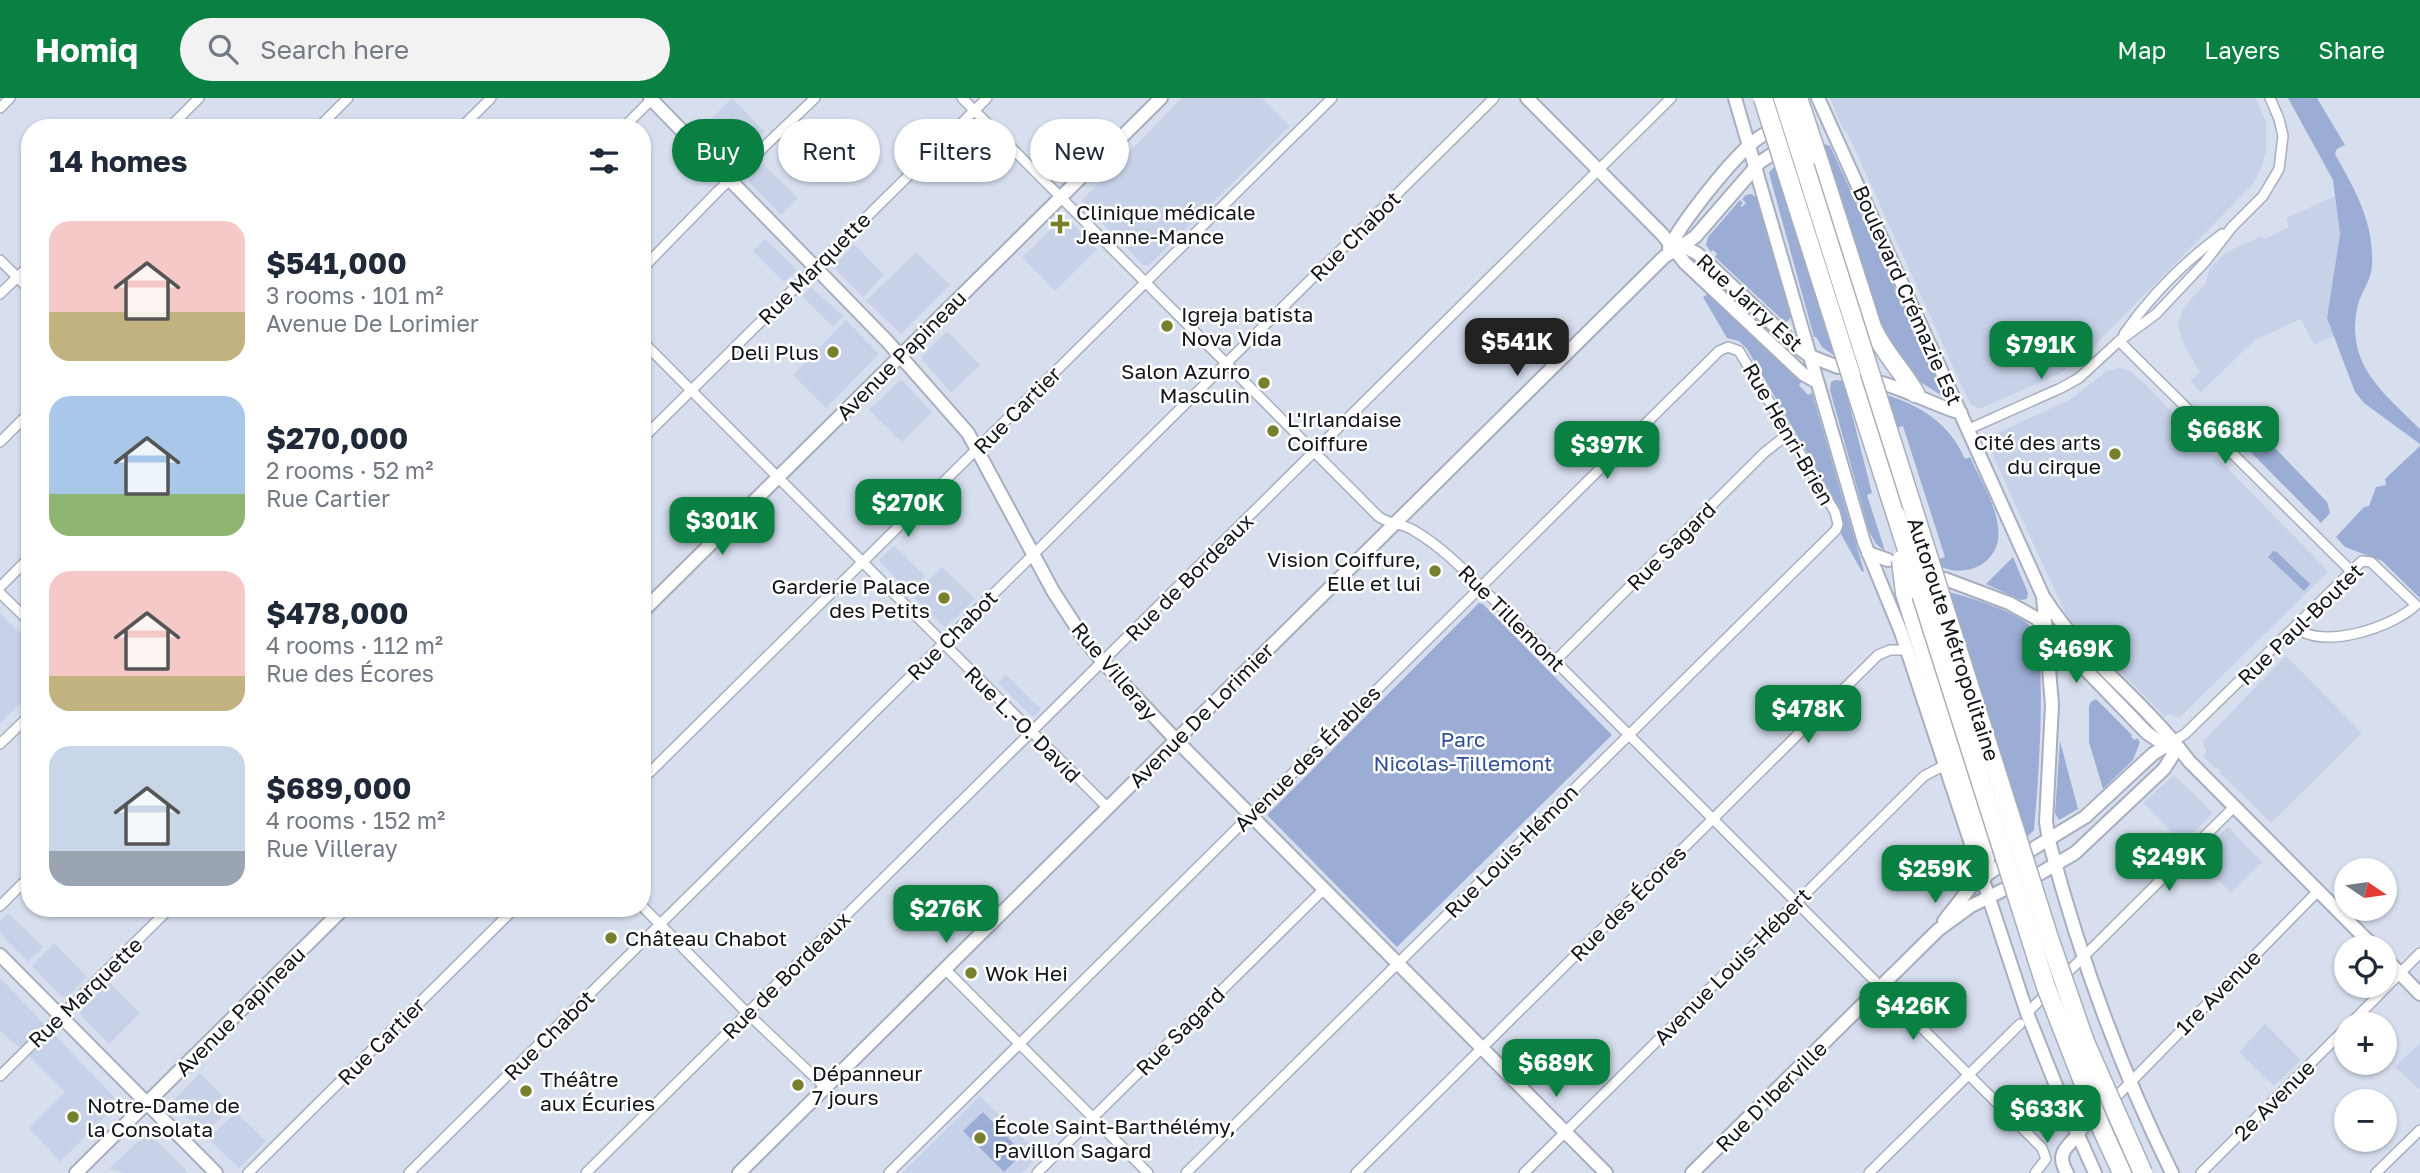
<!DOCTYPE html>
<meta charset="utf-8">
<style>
:root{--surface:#fff;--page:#f2f2f3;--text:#1f2937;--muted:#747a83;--accent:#0b8043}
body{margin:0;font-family:"Golos Text",sans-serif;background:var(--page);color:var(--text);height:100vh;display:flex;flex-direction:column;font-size:26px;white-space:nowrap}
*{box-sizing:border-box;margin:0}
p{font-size:23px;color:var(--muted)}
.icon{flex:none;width:38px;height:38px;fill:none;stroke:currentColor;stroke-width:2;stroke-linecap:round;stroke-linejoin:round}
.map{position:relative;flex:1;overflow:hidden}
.panel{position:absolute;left:21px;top:21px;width:630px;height:798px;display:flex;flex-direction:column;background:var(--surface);border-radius:28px;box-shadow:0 2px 5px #0004}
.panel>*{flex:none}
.banner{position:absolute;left:672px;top:21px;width:665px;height:63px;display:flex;gap:14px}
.needle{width:46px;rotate:103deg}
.fabs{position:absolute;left:2334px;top:760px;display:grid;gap:14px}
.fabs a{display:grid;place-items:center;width:63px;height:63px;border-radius:50%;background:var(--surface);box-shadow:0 2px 5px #0004;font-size:35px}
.price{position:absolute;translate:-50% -60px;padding:0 16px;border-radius:14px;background:var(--accent);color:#fff;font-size:23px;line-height:46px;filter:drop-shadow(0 2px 4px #0008)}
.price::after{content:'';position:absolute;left:50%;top:42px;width:21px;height:16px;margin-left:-10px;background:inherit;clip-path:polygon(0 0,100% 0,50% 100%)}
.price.selected{background:#222;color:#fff}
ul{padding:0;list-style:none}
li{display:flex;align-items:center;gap:21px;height:175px;padding:0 28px}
li span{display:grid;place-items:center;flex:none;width:196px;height:140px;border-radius:21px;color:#555}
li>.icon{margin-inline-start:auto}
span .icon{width:84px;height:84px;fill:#fffc;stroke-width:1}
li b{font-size:30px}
h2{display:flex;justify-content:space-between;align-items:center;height:84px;padding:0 28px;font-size:30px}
.chip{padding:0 24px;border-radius:32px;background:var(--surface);box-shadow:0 2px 5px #0004;font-size:24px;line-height:63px}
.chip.selected{background:var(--accent);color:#fff}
header{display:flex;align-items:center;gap:42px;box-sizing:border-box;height:98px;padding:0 35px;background:var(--accent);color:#fff}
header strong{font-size:33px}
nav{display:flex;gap:38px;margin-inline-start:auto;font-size:24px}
.search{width:490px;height:63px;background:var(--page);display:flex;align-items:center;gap:18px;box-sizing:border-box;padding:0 24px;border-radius:38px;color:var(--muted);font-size:26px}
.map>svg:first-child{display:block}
.built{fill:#c7d2e9}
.green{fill:#9badd4}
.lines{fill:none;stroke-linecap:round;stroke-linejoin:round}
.minor-casing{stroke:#a7aebe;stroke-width:12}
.tertiary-casing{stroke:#a7aebe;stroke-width:16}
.secondary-casing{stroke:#a7aebe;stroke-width:16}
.motorway-casing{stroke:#a7aebe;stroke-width:21}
.minor{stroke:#fff;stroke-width:9}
.tertiary{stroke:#fff;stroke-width:12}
.secondary{stroke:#fff;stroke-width:12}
.motorway{stroke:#fff;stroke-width:18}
.motorway-bridge-casing{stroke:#a7aebe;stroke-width:21;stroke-linecap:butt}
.motorway-bridge{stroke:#fff;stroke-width:18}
.poi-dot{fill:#77802c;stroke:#fff;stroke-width:2.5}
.labels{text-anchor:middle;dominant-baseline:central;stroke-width:5;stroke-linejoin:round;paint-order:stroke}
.poi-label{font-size:21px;fill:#111419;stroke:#fff;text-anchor:start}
.street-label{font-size:21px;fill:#111419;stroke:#fff}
.park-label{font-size:21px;fill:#314e96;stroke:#fff}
</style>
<header>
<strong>Homiq</strong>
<div class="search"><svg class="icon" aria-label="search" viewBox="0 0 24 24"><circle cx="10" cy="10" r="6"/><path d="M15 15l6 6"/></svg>Search here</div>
<nav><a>Map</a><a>Layers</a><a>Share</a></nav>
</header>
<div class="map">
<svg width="2420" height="1075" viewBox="0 0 2420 1075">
<rect width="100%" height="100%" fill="#d7dfef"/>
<g class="built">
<path d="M732 0 765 34 731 66 699 33Z"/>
<path d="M1182 0H1262L1290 28 1149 167 1144 168 1081 103Z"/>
<path d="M1830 0H2256L2266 25V53L2262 68 2253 86 2083 259 2061 275 1979 311 1970 306 1847 34 1843 32Z"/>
<path d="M763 66 798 100 781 117 748 83Z"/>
<path d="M2335 98 2340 136 2327 220 2334 238 2314 247 2301 221 2255 242 2201 294 2190 283 2200 274 2185 249 2178 227 2183 210 2206 185 2209 171 2225 155 2262 138 2265 141 2289 129 2286 120Z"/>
<path d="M1063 120 1068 121 1097 151 1055 193 1022 159Z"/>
<path d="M765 141 797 172 784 184 753 153Z"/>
<path d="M854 146 884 177 863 199 833 169Z"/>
<path d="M916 154 950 187 901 236 866 203Z"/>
<path d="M811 189 843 218 833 229 802 198Z"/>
<path d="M846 222 879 256 826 310 793 277Z"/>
<path d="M947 233 980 267 951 295 922 261 923 257Z"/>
<path d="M2119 270 2129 272 2143 284 2327 472V475L2179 620 2168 616 2165 619 2067 519 1989 349 1993 337 2071 301 2107 273Z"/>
<path d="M902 282 932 314 902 344 869 312 899 283Z"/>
<path d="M894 448 925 478 909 494 880 464V461Z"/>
<path d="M942 469 975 501 945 530 913 498Z"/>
<path d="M0 515 30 545V596L0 625Z"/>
<path d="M2286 558 2362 635 2271 725 2219 674 2221 673 2217 669 2215 670 2203 658 2206 654 2203 643Z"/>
<path d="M1006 577 1041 611 1035 618H1031L998 585Z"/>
<path d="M2174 677 2213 715 2183 745 2143 705Z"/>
<path d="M2228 729 2262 764 2231 795 2196 760Z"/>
<path d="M8 815 43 849 28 864 0 835V823Z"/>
<path d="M54 845 87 879 67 899 61 898 32 868Z"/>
<path d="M0 880 119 1004 60 1064 29 1030 65 994 25 954 0 933Z"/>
<path d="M109 884 140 915 109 946 81 918 80 913Z"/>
<path d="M2265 926 2301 962 2274 988 2239 954Z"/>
<path d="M2420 945V992L2395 969Z"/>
<path d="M200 975 233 1008 204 1037 172 1004Z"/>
<path d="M980 998 1040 1057 1022 1075H902Z"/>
<path d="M236 1014 266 1043 239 1070 208 1041Z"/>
<path d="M148 1034 189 1075H123L109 1071Z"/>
</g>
<g class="green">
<path d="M2288 0H2317L2345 47 2337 51 2335 56C2355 92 2374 124 2372 166 2372 183 2360 194 2357 211 2346 268 2384 295 2420 331V346L2364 305 2355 294 2327 220 2340 136 2333 82Z"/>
<path d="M1824 46 1830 48 1942 293V298L1913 279 1884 244 1819 48Z"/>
<path d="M1773 70H1776L1835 258 1822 249 1816 239H1814L1769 75Z"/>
<path d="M1751 96 1758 100 1791 219 1786 225 1715 159 1717 156 1713 152 1711 154 1706 147 1708 139 1740 102 1743 105 1740 108 1742 109 1746 105 1742 101 1746 97Z"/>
<path d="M1708 196 1802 283 1799 287 1808 297 1812 295 1864 473 1862 474 1841 436 1843 424 1841 413 1747 251 1739 243 1727 240 1703 199Z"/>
<path d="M1835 282 1843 283 1845 289 1872 395 1867 397 1885 453 1876 446 1869 433 1830 292 1831 284Z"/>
<path d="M1887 297C1921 308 1950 326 1965 361L1970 359C1984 391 2021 443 1979 468 1967 474 1953 474 1941 469L1939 461 1945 459 1903 328 1897 330Z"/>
<path d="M2216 311 2220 315 2225 313 2244 318 2327 404 2330 415 2321 425 2214 317Z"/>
<path d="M2420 348V500L2382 463 2345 449 2336 439 2364 409 2369 408 2376 389 2386 387 2385 381Z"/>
<path d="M2273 453 2277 454 2310 486 2304 493 2268 459Z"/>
<path d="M2013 459 2028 495 2027 501 2021 502 1986 486Z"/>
<path d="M1949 494C1970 500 2018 513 2032 530 2049 551 2037 700 2034 732L2027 739Z"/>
<path d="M1479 505 1483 506 1612 637 1397 849 1267 717Z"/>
<path d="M2096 601 2132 637 2131 639 2135 642 2137 640 2140 644 2133 662 2103 691 2089 644V608L2091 604Z"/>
<path d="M2060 643 2078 711 2059 722 2055 715Z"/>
<path d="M983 1014 1023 1055 1004 1074 963 1033Z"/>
</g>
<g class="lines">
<defs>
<g id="minor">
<path d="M962 0 1378 418C1387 426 1402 425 1413 432 1439 447 1459 467 1480 488L2042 1050 2046 1061 2035 1075"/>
<path d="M0 10 10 0"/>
<path d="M169 30 199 0"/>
<path d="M318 30 348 0"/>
<path d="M461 30 491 0"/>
<path d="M623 30 653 0"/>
<path d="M0 162 30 192"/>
<path d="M642 171 717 94 815 0"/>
<path d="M0 196 30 167"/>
<path d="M2124 236C2151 197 2184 164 2222 136"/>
<path d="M642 243 1108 710"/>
<path d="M2119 243 2351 473"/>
<path d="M1969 331 2061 290 2079 280 2119 243 2156 216 2205 164 2232 129 2263 98 2279 71 2283 38 2279 21 2270 0"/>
<path d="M642 341 987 0"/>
<path d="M0 344 30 314"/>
<path d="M0 489 30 459"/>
<path d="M0 495 30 524"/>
<path d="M1555 563 1764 355 1788 336"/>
<path d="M2173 643 2185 636 2362 463 2371 464 2416 507C2393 529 2322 553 2295 529"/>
<path d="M0 646 30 617"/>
<path d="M642 682 1332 0"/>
<path d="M0 808 30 778"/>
<path d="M642 808 747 915 825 989"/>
<path d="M945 871 1148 1075"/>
<path d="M2027 915 2234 709"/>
<path d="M2350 926 2420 855"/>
<path d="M0 978 170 810"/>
<path d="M2119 996 2318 793"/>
<path d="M2078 1037 2087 1027"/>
<path d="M248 1075 515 810"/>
<path d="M409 1075 1494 0"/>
<path d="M586 1075 1671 0"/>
<path d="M889 1075 1719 253 1728 249 1739 253 1835 414 1838 426 1836 432 1186 1075"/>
<path d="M1037 1075 1324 791"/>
<path d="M1356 1075 1878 557 1890 552H1907"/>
<path d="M1524 1075 1924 678 1945 667"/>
<path d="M1869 1075 2020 926"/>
<path d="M2201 1075 2347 929"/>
<path d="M2376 1075 2420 1032"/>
</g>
<g id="tertiary">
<path d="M650 0 887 243 968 335 1053 493 1084 541 1103 564 1176 642 1606 1075"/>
<path d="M2178 649 2189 663 2374 849"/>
<path d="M2385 860 2420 896"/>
</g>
<g id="secondary">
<path d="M1527 0 1662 136 1685 165 1803 276 1817 284"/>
<path d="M1735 0 1864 444 1901 534 2027 915 2057 990 2095 1075"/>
<path d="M1818 0 2043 498 2052 607 2046 724 2049 743C2080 860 2118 966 2172 1075"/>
<path d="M1678 145 1698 156 1796 248 1810 258 1838 269"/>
<path d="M1669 150C1682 124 1740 48 1765 36"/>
<path d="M1882 285C1909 293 1934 307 1961 315"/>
<path d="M1868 455 1888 462"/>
<path d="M1945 481 2009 505 2036 520 2147 635 2175 654"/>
<path d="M642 514 1161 0"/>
<path d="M2031 752 2085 719 2153 656 2172 644"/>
<path d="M2039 776 2075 755 2164 671 2178 649C2137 597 2081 558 2045 501"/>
<path d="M1944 823 1973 786 1998 769"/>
<path d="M0 857 216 1075"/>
<path d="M76 1075 344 810"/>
<path d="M739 1075 1664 159 1695 139 1760 64 1771 57"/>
<path d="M1692 1075 1938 832 1971 808 2005 791"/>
<path d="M2067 1075C2056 1057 2065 1050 2078 1037"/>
</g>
<g id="motorway">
<path d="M1817 57 1872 229C1883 254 1902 272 1915 295"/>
<path d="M1851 277 1896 417"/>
<path d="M1905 495 1986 754 1983 778"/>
<path d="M2100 1027 2122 1075"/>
</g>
</defs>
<use href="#minor" class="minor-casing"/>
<use href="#tertiary" class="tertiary-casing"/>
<use href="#secondary" class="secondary-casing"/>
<use href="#motorway" class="motorway-casing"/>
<use href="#minor" class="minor"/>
<use href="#tertiary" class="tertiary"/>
<use href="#secondary" class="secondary"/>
<use href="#motorway" class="motorway"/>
<defs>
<g id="motorway-bridge">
<path d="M1763 0 1851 277"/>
<path d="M1783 0 2049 840 2085 944 2143 1075"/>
<path d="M1798 0 1817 57"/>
<path d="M1896 417 2046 889 2100 1027"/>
<path d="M1901 462 1905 495"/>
</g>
</defs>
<use href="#motorway-bridge" class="motorway-bridge-casing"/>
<use href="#motorway-bridge" class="motorway-bridge"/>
</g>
<g class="poi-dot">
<path d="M1056.5 115.5h7v7h7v7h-7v7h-7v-7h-7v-7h7z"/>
<circle cx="1167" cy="228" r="7"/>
<circle cx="833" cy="254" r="7"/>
<circle cx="1264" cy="285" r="7"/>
<circle cx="1273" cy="333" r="7"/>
<circle cx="2115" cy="356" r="7"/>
<circle cx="1435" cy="473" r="7"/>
<circle cx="944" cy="500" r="7"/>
<circle cx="611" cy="840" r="7"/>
<circle cx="971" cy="875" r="7"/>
<circle cx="798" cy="987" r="7"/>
<circle cx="526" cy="993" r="7"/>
<circle cx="73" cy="1019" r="7"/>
<circle cx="980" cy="1040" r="7"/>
</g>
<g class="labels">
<g class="poi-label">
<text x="1076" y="114">Clinique médicale<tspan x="1076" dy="24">Jeanne-Mance</tspan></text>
<text x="1181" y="216">Igreja batista<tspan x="1181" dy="24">Nova Vida</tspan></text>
<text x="819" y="254" text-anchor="end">Deli Plus</text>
<text x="1250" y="273" text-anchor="end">Salon Azurro<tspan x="1250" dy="24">Masculin</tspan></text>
<text x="1287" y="321">L'Irlandaise<tspan x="1287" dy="24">Coiffure</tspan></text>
<text x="2101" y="344" text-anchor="end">Cité des arts<tspan x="2101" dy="24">du cirque</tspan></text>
<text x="1421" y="461" text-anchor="end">Vision Coiffure,<tspan x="1421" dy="24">Elle et lui</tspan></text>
<text x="930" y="488" text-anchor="end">Garderie Palace<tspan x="930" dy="24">des Petits</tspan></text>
<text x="625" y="840">Château Chabot</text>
<text x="985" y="875">Wok Hei</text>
<text x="812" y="975">Dépanneur<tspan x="812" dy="24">7 jours</tspan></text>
<text x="540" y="981">Théâtre<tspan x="540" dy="24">aux Écuries</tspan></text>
<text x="87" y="1007">Notre-Dame de<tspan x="87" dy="24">la Consolata</tspan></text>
<text x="994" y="1028">École Saint-Barthélémy,<tspan x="994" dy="24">Pavillon Sagard</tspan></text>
</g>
<g class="street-label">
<text transform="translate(1355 138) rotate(-45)">Rue Chabot</text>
<text transform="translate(814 170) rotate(-45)">Rue Marquette</text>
<text transform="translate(1908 197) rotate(66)">Boulevard Crémazie Est</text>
<text transform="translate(1750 204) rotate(42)">Rue Jarry Est</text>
<text transform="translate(901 257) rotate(-45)">Avenue Papineau</text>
<text transform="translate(1017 312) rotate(-45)">Rue Cartier</text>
<text transform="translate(1789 336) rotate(60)">Rue Henri-Brien</text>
<text transform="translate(1671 448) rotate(-45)">Rue Sagard</text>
<text transform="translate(1189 479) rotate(-45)">Rue de Bordeaux</text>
<text transform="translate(1512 520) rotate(45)">Rue Tillemont</text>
<text transform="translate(2300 526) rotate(-44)">Rue Paul-Boutet</text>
<text transform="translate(952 537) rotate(-45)">Rue Chabot</text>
<text transform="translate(1954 541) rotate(72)">Autoroute Métropolitaine</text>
<text transform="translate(1115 573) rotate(50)">Rue Villeray</text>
<text transform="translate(1201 617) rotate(-45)">Avenue De Lorimier</text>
<text transform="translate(1023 626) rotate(45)">Rue L.-O. David</text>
<text transform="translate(1307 660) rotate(-45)">Avenue des Érables</text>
<text transform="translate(1511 753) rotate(-45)">Rue Louis-Hémon</text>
<text transform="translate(1628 805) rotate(-45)">Rue des Écores</text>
<text transform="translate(1732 868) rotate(-45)">Avenue Louis-Hébert</text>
<text transform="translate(786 877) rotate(-45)">Rue de Bordeaux</text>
<text transform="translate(85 894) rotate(-44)">Rue Marquette</text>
<text transform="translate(2218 894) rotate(-45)">1re Avenue</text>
<text transform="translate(240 913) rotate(-45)">Avenue Papineau</text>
<text transform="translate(1180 933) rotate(-45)">Rue Sagard</text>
<text transform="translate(549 937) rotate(-45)">Rue Chabot</text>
<text transform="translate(381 943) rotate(-45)">Rue Cartier</text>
<text transform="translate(1771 998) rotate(-45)">Rue D'Iberville</text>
<text transform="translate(2274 1002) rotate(-45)">2e Avenue</text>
</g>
<g class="park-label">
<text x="1463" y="641">Parc<tspan x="1463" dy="24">Nicolas-Tillemont</tspan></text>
</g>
</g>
</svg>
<div class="fabs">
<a><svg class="needle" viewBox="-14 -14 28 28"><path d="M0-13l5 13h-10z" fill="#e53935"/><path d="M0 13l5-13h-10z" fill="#747a83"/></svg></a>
<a><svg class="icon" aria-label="locate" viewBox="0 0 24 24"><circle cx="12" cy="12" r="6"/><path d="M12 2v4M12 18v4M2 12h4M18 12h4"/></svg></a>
<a>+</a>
<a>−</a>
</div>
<b class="price selected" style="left:1517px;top:280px">$541K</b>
<b class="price" style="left:2041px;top:283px">$791K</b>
<b class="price" style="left:2225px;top:368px">$668K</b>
<b class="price" style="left:1607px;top:383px">$397K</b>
<b class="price" style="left:908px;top:441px">$270K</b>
<b class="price" style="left:722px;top:459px">$301K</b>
<b class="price" style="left:2076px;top:587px">$469K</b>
<b class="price" style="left:1808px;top:647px">$478K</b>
<b class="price" style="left:2169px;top:795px">$249K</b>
<b class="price" style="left:1935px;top:807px">$259K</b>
<b class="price" style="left:946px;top:847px">$276K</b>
<b class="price" style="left:1913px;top:944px">$426K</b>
<b class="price" style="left:1556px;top:1001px">$689K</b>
<b class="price" style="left:2047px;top:1047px">$633K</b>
<div class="banner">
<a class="chip selected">Buy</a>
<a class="chip">Rent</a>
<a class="chip">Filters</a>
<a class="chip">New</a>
</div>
<section class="panel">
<h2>14 homes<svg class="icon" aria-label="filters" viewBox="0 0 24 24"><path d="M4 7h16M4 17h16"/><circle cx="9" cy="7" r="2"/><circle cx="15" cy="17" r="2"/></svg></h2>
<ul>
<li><span style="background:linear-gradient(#f6c9c9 65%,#c2b280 0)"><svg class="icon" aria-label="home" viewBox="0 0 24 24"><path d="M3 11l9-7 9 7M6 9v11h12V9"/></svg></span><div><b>$541,000</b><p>3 rooms · 101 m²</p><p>Avenue De Lorimier</p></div></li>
<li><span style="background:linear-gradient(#a9c7e8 70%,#8fb573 0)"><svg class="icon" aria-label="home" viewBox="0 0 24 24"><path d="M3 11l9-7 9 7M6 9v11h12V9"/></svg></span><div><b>$270,000</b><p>2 rooms · 52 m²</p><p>Rue Cartier</p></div></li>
<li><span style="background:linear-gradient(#f6c9c9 75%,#c2b280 0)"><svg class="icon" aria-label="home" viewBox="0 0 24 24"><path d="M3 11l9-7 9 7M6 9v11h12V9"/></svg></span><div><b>$478,000</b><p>4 rooms · 112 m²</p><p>Rue des Écores</p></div></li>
<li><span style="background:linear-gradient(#c9d6e8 75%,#9aa5b1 0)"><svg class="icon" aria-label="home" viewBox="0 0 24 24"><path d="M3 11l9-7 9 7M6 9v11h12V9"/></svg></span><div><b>$689,000</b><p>4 rooms · 152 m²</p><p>Rue Villeray</p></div></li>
</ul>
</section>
</div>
